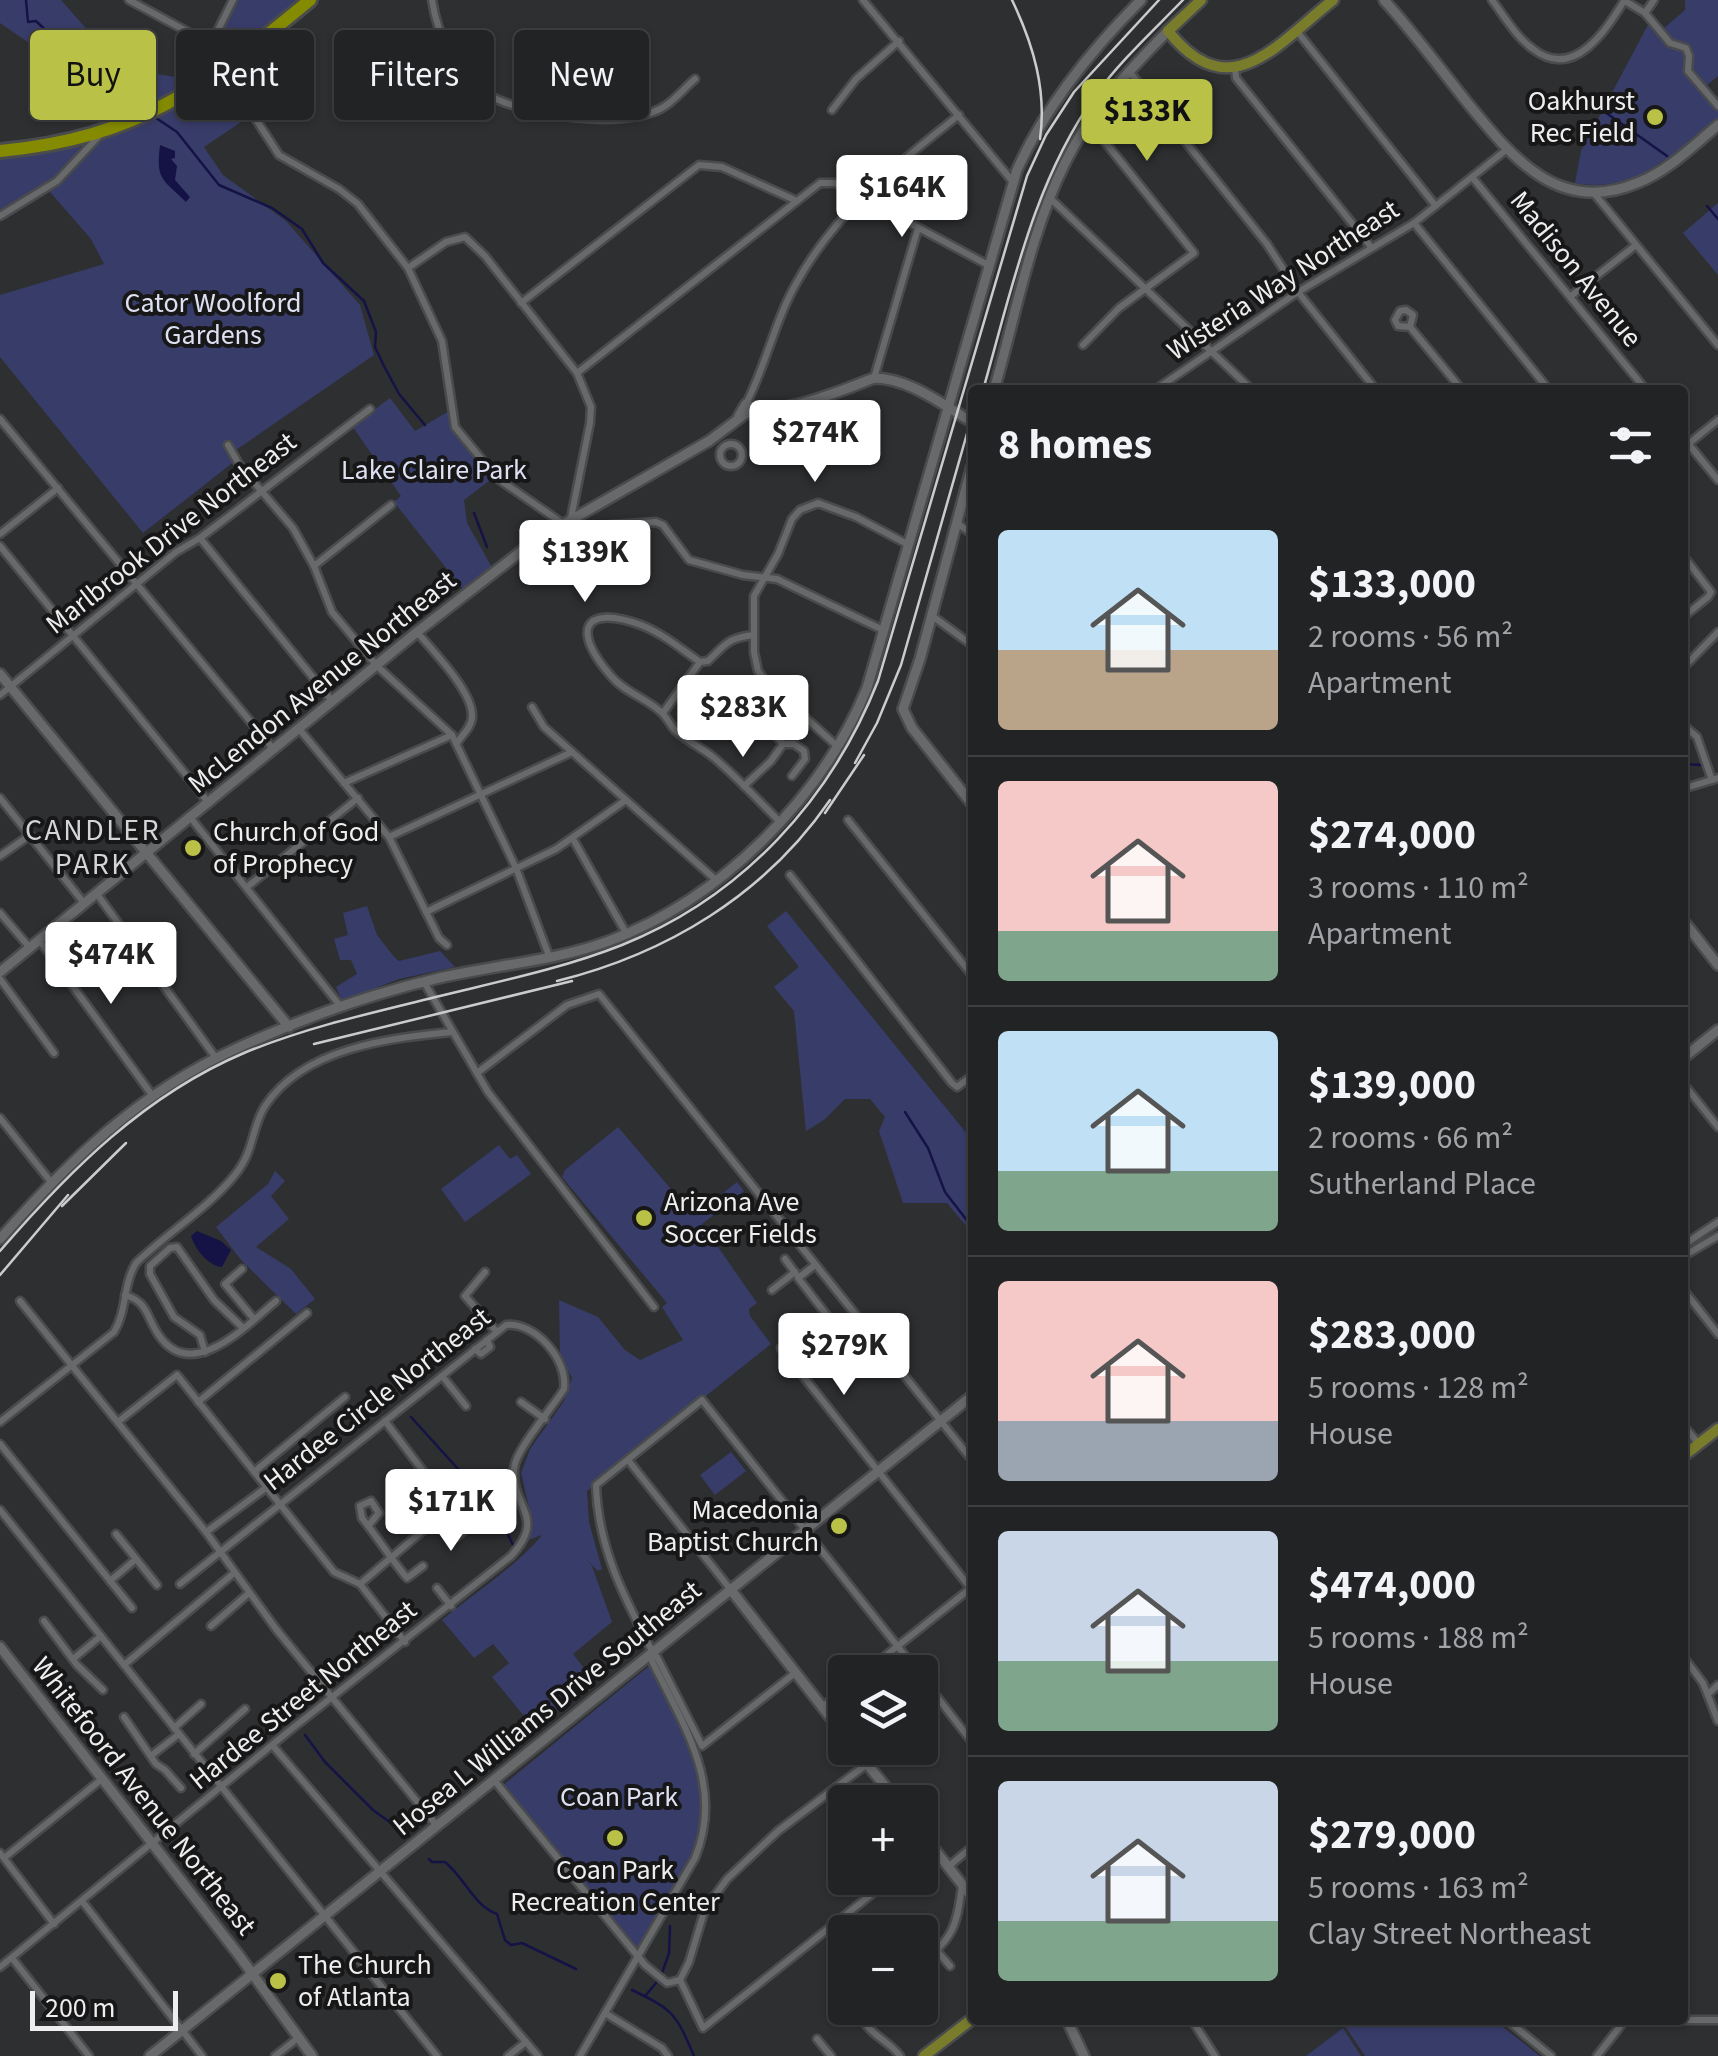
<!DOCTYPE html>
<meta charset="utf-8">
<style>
:root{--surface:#222325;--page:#2a2b2d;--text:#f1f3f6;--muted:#a2a4a7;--line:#3f4042;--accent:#b9c146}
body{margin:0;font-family:"Source Sans 3",sans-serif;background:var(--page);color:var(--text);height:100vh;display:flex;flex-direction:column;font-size:38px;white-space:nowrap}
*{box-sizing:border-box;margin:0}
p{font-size:32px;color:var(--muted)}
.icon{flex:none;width:55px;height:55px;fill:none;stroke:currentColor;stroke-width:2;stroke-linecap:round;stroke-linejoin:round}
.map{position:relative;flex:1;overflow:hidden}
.sheet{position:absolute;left:968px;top:385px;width:720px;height:1640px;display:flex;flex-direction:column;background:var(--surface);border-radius:10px;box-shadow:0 2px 8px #0004,0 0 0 2px var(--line)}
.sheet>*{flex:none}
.guide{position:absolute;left:30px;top:30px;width:788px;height:90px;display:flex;gap:20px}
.buttons{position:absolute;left:828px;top:1655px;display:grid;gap:20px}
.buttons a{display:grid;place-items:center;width:110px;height:110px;border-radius:10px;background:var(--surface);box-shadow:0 2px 8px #0004,0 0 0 2px var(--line);font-size:50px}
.scale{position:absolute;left:30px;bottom:25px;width:148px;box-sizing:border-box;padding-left:10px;border:5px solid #eeeef0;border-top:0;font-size:28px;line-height:35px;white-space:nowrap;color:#eeeef0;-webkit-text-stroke:8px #171718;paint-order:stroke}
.price{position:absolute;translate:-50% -85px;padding:0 22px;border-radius:10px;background:#fff;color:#222;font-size:32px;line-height:65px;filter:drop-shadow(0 2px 5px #0008)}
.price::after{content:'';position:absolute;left:50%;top:60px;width:30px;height:22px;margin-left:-15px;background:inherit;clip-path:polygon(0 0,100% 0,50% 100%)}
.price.selected{background:var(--accent);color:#111}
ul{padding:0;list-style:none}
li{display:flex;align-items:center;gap:30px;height:250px;padding:0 30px}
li+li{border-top:2px solid var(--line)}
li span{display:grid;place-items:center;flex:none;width:280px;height:200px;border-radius:10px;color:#555}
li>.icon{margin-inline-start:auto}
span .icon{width:120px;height:120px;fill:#fffc;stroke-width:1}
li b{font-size:42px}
h2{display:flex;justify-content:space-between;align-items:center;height:120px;padding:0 30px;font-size:42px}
.chip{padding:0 35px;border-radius:10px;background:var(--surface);box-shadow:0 2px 8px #0004,0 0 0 2px var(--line);font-size:35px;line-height:90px}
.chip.selected{background:var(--accent);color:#111}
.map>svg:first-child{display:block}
.green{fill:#383c69}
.water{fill:#151346}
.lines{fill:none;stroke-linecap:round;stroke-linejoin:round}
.stream{stroke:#151346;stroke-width:2.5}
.street-casing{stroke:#4a4b4d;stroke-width:11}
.secondary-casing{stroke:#4a4b4d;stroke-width:14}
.primary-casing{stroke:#4a4b4d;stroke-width:15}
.highway-casing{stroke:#4a4b4d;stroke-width:18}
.street{stroke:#68696b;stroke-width:6}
.secondary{stroke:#68696b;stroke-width:9}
.primary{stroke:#797d2b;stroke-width:10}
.highway{stroke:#858b00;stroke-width:12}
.rail{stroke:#ccccce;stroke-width:2.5}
.poi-dot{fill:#b9c146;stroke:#171718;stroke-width:4}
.labels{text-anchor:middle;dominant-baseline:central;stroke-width:8;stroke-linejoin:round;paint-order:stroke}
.poi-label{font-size:28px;fill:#eeeef0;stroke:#171718;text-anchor:start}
.street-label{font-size:28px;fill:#eeeef0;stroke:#171718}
.park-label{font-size:28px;fill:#dde0f2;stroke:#171718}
.neighbourhood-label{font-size:30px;letter-spacing:2.5px;fill:#d4d5d8;stroke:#171718}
</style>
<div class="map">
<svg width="1718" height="2056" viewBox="0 0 1718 2056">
<rect width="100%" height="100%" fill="#2e2f31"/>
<g class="green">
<path d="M0 0H61L121 68 205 82 106 121 58 62 44 65 32 45 0 23Z"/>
<path d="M236 0H303L211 71 213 44Z"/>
<path d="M1685 0H1718V76L1706 86 1718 101V124L1677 157C1664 156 1659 165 1648 171 1626 183 1599 188 1575 183L1581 151 1649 23 1657 34 1685 10Z"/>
<path d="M225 75 250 116 204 147 223 175 286 221 360 305 374 355 230 454 235 461 143 533 0 357V295L104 264 91 239 50 192 108 134 181 102Z"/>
<path d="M79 145 81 151 52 182 0 215V157Z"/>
<path d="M1718 203V275L1683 233Z"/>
<path d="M390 398 415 431 451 410 457 430 494 477 464 500 467 523 494 571 466 593 394 502 401 496 352 426Z"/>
<path d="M367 906 377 935 395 958 399 961 440 951 455 967 399 979 342 1001 336 987 357 974 351 960H340L334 939 348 935 343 913Z"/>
<path d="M786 911 972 1140V1233L947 1203H903L879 1131 885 1117 870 1099H845L824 1120 806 1131 794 1011 774 987 799 967 767 926Z"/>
<path d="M618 1127 694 1216 737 1182 744 1191 702 1224 757 1303 749 1309 750 1316 771 1344 587 1491 589 1522 602 1569 598 1571 586 1559 592 1566 612 1622 573 1654 593 1680 541 1722 528 1721 492 1677 509 1663 493 1644 474 1658 442 1620C473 1594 518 1565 542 1535L528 1540 533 1526 521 1473 530 1449 564 1401 572 1378 560 1356 559 1300 598 1317 625 1350 640 1360 683 1340 662 1307 667 1303 562 1177 565 1170Z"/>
<path d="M499 1145 510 1159 517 1155 531 1174 465 1222 441 1189Z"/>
<path d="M275 1171 285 1181 271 1196 289 1219 256 1247 291 1269 315 1299 296 1314 241 1260 216 1227 268 1184Z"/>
<path d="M731 1452 746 1471 715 1495 700 1475Z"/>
<path d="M649 1666C666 1700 687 1734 699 1770 719 1834 670 1896 639 1948L634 1947 502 1786Z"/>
<path d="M1341 2020H1494L1540 2056H1365Z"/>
<path d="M1343 2028 1361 2056H1306Z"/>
</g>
<g class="water">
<path d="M160 145 175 151V158L171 159 177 166 175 180 190 197 186 202C161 178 156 179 160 145Z"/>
<path d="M197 1231 221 1241 231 1250 222 1267C208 1266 195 1249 191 1236Z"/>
</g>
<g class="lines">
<g class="stream">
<path d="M26 0 28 22 36 21 57 41 67 42 76 54 85 58 95 87 98 88 106 77 119 83 112 92V97L139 109"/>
<path d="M1595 105 1667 156"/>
<path d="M156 118 177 132 219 185 272 208 302 229 323 263 364 301 376 332 375 347 384 366 399 394 425 425"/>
<path d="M1707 206 1718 219"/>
<path d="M474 513 487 547"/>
<path d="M1682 764 1702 765"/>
<path d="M905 1112 928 1148 945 1192 972 1227"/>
<path d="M411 1417 497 1512 513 1545"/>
<path d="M305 1735 325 1762 373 1810 409 1836"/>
<path d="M429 1859 432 1862H445C465 1878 473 1905 497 1914L505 1940 511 1945 522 1943 576 1969"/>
<path d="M662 1973 669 1953 670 1926"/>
<path d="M632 1990C674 2010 676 2014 694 2056"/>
<path d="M646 1995 656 1983"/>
</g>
<defs>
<g id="street">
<path d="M129 0 212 45"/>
<path d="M432 0C437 33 455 74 485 93 521 116 621 129 660 109 674 102 683 89 695 79"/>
<path d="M863 0 1013 182"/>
<path d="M1492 0C1504 16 1517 38 1533 49 1574 81 1606 30 1624 1"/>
<path d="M1625 1 1645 13 1670 43 1686 48 1689 56 1688 71 1718 106"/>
<path d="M1645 13 1654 0"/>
<path d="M1296 30 1435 205"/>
<path d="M1235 68 1236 78 1371 247"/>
<path d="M224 70 279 155 339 189 358 204 408 268 442 341 455 427 497 478 562 523 583 527 656 522 663 525 689 560 743 575 777 579 885 631"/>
<path d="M1129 71 1267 244 1298 292 1376 390"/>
<path d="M205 78 214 38 233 0"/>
<path d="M832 110 856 79 899 41"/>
<path d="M1472 177 1646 390"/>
<path d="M1593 192 1718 345"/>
<path d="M1050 198 1252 390"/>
<path d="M0 216 57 181 99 136"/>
<path d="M1414 223 1549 390"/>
<path d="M408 268 446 242 465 237 485 256 577 373 591 407 590 423 571 518"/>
<path d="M1571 296 1636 245"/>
<path d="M521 303 699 165 722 167 797 201"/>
<path d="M1410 327 1413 315 1406 310 1400 311 1395 320 1398 326 1410 327 1462 390"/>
<path d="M1083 345 1119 308 1194 253 1089 122"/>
<path d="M577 373 820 183H835L988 265"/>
<path d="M874 378 918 228"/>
<path d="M1155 390 1298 292 1414 223 1506 150"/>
<path d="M746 404C766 365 775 320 797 282 837 210 896 165 959 115"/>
<path d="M0 419 274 750"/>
<path d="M1682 436 1718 480"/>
<circle cx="731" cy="455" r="11"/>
<path d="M228 445 240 466 293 528 314 566 332 612 377 666 452 735 516 868 549 956"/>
<path d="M1682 449 1718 420"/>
<path d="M957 523 972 534"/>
<path d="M0 534 58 488"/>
<path d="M200 538 332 701"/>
<path d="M0 546 208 802"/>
<path d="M1682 554 1711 592 1708 597 1682 618"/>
<path d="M314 566 391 505"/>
<path d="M931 615 972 645"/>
<path d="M417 632C433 651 472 691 472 715 473 726 462 735 457 743"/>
<path d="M754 635C727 638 726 644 708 661L700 662C681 649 662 633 641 625 580 603 573 633 611 676 624 692 646 698 661 712 667 717 670 725 675 730 686 741 701 747 713 757 737 777 758 800 780 822"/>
<path d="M1682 669 1718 632"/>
<path d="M0 695 176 552 200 538 370 409"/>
<path d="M781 696 762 707 758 715 783 744H794L804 751 805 759 792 776"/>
<path d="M532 707 544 727 716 880"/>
<path d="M663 713 700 662"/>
<path d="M1682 724 1697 737 1712 780"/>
<path d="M300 730 389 837 439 938 447 945"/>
<path d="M838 747 766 682 758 671 754 652V596L778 554 792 519 800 510 818 503 856 517 909 545"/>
<path d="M344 783 452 735"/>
<path d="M744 786 771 761 783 744"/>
<path d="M1682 789 1718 778"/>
<path d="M0 798 84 903"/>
<path d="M190 817 341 1007"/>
<path d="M848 820 972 975"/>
<path d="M389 837 572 752"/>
<path d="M573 839 626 933"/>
<path d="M0 856 30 835"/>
<path d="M790 875 952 1083 957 1087 972 1076"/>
<path d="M247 887 358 798"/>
<path d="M97 894 216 1058"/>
<path d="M426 912 556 849 626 800"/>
<path d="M0 913 30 948"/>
<path d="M40 941 152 1095"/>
<path d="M0 979 54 1053"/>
<path d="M424 982 488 1092 654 1307"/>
<path d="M477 1073 567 1005 599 994 972 1460"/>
<path d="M1682 1082 1718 1127"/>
<path d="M0 1118 51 1182"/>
<path d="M1682 1246 1718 1222"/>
<path d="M1682 1257 1718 1236"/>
<path d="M785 1259 796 1274"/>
<path d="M815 1265 798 1278 829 1318"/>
<path d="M242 1269 225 1284 254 1319"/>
<path d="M485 1272 465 1296 497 1332"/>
<path d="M1682 1288 1718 1334"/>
<path d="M772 1290 795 1272"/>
<path d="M125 1295C148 1302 146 1316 158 1334 191 1385 248 1324 276 1301"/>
<path d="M20 1301 206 1532 276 1629 437 1826"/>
<path d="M869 1333 781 1348 972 1590"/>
<path d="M475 1349 481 1354 490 1347 487 1340"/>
<path d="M205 1352 200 1335 174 1317 150 1274V1266L170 1248 177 1247 214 1300 243 1328"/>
<path d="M443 1377 466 1406"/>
<path d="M198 1402 307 1313"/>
<path d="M521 1402 545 1419"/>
<path d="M119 1421 177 1375 334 1572 360 1584 405 1642"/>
<path d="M0 1422 114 1332C127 1311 123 1284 136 1263 167 1233 207 1209 234 1176 255 1151 251 1128 265 1106 303 1048 389 1038 452 1032"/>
<path d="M1682 1424 1699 1444"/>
<path d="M0 1444 132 1608"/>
<path d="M628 1460 731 1590"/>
<path d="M254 1472 345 1397"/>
<path d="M0 1510 437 2056"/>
<path d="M436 1520 456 1537 470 1526"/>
<path d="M368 1526 379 1513 371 1501 360 1506 362 1518C378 1538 391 1559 407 1578L423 1566"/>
<path d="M206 1532 267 1487"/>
<path d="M116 1534 157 1585"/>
<path d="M110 1581 136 1559"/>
<path d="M360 1584 446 1511 445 1500 385 1421"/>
<path d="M437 1588 451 1606"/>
<path d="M44 1621 77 1665 103 1690"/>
<path d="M211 1626 249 1593"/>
<path d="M652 1655 657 1657 702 1746 795 1673"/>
<path d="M1682 1655 1703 1683 1718 1721"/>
<path d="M73 1659 101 1636"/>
<path d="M124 1665 234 1573"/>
<path d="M865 1672 971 1588"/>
<path d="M920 1675 972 1742"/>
<path d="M1708 1694 1718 1685"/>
<path d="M822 1707 845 1689"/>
<path d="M124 1717 156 1764 165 1770 181 1788"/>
<path d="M174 1728 201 1704"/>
<path d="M273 1746 538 2056"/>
<path d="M194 1754 245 1709"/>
<path d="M152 1755 179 1734"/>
<path d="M867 1764 778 1831 727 1879 705 1909 689 1962 680 1980 703 2028 892 1878"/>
<path d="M494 1780 645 1965 667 1983 680 1980"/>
<path d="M0 1853 54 1924"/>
<path d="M920 1855 932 1846"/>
<path d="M4 1858 102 1779"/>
<path d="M949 1866 972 1847"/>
<path d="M82 1901 202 2056"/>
<path d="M937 1951 950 1966"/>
<path d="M12 1958 89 2056"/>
<path d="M920 1964C953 1939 957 1926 962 1886"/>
<path d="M0 1967 294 1727 511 1556C547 1517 512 1509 514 1469 515 1450 553 1407 564 1389 568 1359 535 1322 506 1325L180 1584"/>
<path d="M605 2013 662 2048 668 2056"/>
<path d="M863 2020C872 2036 889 2041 900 2056"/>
<path d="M1192 2020 1215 2056"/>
<path d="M1507 2020 1551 2056"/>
<path d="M1682 2020H1718"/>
<path d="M817 2039 831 2056"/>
<path d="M275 2056 298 2038"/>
<path d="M508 2056 526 2042"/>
<path d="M580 2056 695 1858C725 1785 683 1725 652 1661L651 1649C623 1595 598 1547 596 1485L702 1400 918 1672"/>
<path d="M1597 2056 1625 2020"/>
</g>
<g id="secondary">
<path d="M1384 0C1413 32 1439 67 1466 101 1511 156 1558 216 1637 183 1668 171 1693 146 1718 125"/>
<path d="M994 390C1016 315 1030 233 1065 163 1090 112 1128 71 1168 31"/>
<path d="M739 416 746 404C772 421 845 389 874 378 909 378 943 405 972 422"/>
<path d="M972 466 920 659 903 709 912 728 972 804"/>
<path d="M0 674 289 1027"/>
<path d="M1682 919 1718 965"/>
<path d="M0 972 417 632 536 540 709 441 745 414 760 409"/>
<path d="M1682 1059 1718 1030"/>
<path d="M0 1239C68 1162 139 1093 233 1050 298 1020 370 994 439 978 495 965 555 961 609 941 721 899 822 798 867 688L1017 170C1046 105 1091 50 1141 0"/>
<path d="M731 1590 845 1736"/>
<path d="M0 1647 238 1954 312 2056"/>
<path d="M854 1748 898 1802"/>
<path d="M920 1831 972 1897"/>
<path d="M1067 2020 1084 2056"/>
<path d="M150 2056 972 1396"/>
</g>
<g id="primary">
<path d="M1201 0 1168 31C1230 109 1277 44 1333 0"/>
<path d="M1682 1457 1718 1429"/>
<path d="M924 2056 972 2019"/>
</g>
<path id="highway" d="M0 151C139 138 206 86 310 0"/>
</defs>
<use href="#street" class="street-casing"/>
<use href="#secondary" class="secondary-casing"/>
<use href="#primary" class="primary-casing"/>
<use href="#highway" class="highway-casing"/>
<use href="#street" class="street"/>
<use href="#secondary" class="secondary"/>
<use href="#primary" class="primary"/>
<use href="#highway" class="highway"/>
<g class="rail">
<path d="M1012 0C1033 44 1047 90 1040 139"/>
<path d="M983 390C1012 289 1033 183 1095 96 1120 61 1153 31 1183 0"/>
<path d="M855 763 877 723 901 665 972 416"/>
<path d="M825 813 864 755"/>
<path d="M557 981C666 954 765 895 830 800"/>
<path d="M314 1044 572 981"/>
<path d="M62 1206 126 1143"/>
<path d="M0 1251C70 1170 145 1095 244 1053 307 1027 375 1012 440 996 501 981 564 968 622 945 742 897 831 800 878 681L1027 176 1046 135 1074 92 1159 0"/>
<path d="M0 1275 68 1195"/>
</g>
</g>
<g class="poi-dot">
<circle cx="1655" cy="117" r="10"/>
<circle cx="193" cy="848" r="10"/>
<circle cx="644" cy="1218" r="10"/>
<circle cx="839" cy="1526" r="10"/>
<circle cx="615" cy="1838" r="10"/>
<circle cx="278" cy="1981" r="10"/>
</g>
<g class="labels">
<g class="poi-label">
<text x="1635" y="101" text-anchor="end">Oakhurst<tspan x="1635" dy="32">Rec Field</tspan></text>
<text x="213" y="832">Church of God<tspan x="213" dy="32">of Prophecy</tspan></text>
<text x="664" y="1202">Arizona Ave<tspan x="664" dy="32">Soccer Fields</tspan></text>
<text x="819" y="1510" text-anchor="end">Macedonia<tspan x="819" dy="32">Baptist Church</tspan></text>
<text x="615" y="1870" text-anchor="middle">Coan Park<tspan x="615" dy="32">Recreation Center</tspan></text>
<text x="298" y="1965">The Church<tspan x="298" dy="32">of Atlanta</tspan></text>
</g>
<g class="street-label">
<text transform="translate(1576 269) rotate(51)">Madison Avenue</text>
<text transform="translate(1283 280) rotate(-33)">Wisteria Way Northeast</text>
<text transform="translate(171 533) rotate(-38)">Marlbrook Drive Northeast</text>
<text transform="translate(322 682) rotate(-39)">McLendon Avenue Northeast</text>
<text transform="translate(377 1399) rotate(-38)">Hardee Circle Northeast</text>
<text transform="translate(303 1695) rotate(-39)">Hardee Street Northeast</text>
<text transform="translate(547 1708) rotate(-39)">Hosea L Williams Drive Southeast</text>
<text transform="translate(144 1796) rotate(52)">Whitefoord Avenue Northeast</text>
</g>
<g class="park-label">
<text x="213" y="303">Cator Woolford<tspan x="213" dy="32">Gardens</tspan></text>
<text x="434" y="470">Lake Claire Park</text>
<text x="619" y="1797">Coan Park</text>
</g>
<g class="neighbourhood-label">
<text x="93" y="830">CANDLER<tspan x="93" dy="34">PARK</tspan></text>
</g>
</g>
</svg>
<div class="buttons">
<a><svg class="icon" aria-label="layers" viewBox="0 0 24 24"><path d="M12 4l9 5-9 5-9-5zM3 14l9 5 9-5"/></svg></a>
<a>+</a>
<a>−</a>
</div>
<div class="scale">200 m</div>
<b class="price selected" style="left:1147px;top:164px">$133K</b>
<b class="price" style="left:902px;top:240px">$164K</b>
<b class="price" style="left:815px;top:485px">$274K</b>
<b class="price" style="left:585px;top:605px">$139K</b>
<b class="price" style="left:743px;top:760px">$283K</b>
<b class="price" style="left:111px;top:1007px">$474K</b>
<b class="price" style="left:844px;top:1398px">$279K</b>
<b class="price" style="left:451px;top:1554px">$171K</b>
<div class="guide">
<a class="chip selected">Buy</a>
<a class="chip">Rent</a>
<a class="chip">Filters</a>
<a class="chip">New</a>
</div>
<section class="sheet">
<h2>8 homes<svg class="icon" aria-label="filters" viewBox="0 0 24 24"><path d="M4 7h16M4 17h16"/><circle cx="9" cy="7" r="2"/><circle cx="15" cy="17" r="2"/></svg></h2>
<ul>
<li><span style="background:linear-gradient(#bfe0f5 60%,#b9a48a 0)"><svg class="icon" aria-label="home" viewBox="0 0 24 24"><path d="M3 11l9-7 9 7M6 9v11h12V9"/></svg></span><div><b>$133,000</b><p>2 rooms · 56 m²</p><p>Apartment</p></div></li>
<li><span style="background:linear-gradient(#f6c9c9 75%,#7fa58c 0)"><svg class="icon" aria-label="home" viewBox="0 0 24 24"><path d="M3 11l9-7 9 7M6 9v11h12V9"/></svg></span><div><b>$274,000</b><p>3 rooms · 110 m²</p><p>Apartment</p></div></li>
<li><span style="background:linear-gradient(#bfe0f5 70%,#7fa58c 0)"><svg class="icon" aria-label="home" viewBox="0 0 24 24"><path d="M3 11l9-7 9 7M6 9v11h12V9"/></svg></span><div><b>$139,000</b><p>2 rooms · 66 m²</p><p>Sutherland Place</p></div></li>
<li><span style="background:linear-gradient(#f6c9c9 70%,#9aa5b1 0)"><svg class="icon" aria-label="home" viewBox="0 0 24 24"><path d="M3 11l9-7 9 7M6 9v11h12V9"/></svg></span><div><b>$283,000</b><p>5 rooms · 128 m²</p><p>House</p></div></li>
<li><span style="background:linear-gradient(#c9d6e8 65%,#7fa58c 0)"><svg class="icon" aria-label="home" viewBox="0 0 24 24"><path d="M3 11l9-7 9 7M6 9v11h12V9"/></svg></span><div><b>$474,000</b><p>5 rooms · 188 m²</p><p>House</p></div></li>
<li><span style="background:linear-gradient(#c9d6e8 70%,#7fa58c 0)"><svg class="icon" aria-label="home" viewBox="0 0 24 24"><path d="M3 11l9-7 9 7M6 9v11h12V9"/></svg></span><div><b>$279,000</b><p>5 rooms · 163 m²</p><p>Clay Street Northeast</p></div></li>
</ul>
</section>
</div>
